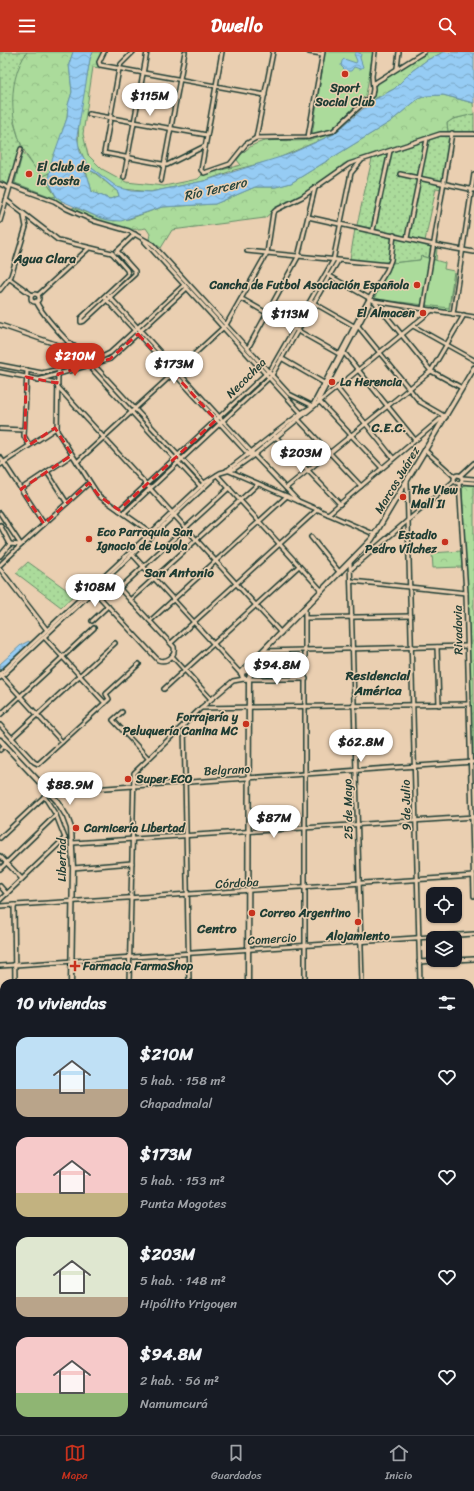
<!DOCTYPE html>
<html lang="es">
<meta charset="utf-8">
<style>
:root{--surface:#171b24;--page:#242831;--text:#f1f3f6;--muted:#9ea1a6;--line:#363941;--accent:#c8321e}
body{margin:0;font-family:Sriracha,sans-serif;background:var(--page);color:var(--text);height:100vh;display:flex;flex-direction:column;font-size:15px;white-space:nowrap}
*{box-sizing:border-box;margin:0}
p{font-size:13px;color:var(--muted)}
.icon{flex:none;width:22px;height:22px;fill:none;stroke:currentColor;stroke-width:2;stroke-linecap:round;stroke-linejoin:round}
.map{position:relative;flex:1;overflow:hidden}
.drawer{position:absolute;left:0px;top:927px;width:474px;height:456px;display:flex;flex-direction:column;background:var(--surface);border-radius:12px 12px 0 0;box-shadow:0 1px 3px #0004}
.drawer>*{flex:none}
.buttons{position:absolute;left:426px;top:835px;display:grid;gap:8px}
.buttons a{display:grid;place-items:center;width:36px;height:36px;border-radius:8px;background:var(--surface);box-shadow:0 1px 3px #0004;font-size:20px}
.price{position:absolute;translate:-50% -34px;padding:0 9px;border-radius:14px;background:#fff;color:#222;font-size:13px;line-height:26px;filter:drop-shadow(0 1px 2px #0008)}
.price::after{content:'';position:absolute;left:50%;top:24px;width:12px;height:9px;margin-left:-6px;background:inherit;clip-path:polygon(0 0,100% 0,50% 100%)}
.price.selected{background:var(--accent);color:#fff}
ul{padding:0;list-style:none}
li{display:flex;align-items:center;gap:12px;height:100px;padding:0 16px}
li span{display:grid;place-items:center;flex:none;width:112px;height:80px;border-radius:12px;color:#555}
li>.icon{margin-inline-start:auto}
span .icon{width:48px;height:48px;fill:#fffc;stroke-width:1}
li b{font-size:17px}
h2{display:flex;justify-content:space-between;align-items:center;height:48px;padding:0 16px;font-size:17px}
header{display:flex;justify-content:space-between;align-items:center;height:52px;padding:0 16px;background:var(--accent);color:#fff;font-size:18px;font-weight:700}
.tab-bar{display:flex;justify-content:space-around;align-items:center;height:56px;border-top:1px solid var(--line);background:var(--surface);font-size:11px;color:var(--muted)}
.tab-bar a{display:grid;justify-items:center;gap:2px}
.tab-bar .selected{color:var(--accent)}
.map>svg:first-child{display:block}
.industrial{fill:url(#industrial-grid)}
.grass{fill:url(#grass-dots);stroke:#658c68}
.forest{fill:url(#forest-crowns);stroke:#658c68}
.pitch{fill:#abdb9b;stroke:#658c68}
.water{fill:url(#water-waves);stroke:#6693a7;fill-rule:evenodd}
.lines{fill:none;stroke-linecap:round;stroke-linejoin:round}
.stream{stroke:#6693a7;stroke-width:1}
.minor-casing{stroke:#1f3d34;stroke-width:6}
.tertiary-casing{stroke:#1f3d34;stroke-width:6}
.secondary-casing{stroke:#1f3d34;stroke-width:7}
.minor{stroke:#eacfb1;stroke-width:3}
.tertiary{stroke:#eacfb1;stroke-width:3.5}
.secondary{stroke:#eacfb1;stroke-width:4}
.marked{fill:none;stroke:#d62828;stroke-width:3;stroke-dasharray:8 5;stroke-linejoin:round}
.poi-dot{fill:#c8321e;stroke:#eacfb1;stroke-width:1.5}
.labels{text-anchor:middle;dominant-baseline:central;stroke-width:3;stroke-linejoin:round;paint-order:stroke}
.poi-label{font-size:12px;font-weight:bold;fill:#1f3d34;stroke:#eacfb1;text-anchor:start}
.street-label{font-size:12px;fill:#1f3d34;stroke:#eacfb1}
.water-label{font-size:13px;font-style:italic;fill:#25443e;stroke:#eacfb1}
.neighbourhood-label{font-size:13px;font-weight:bold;fill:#1f3d34;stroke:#eacfb1}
</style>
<header><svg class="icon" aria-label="menu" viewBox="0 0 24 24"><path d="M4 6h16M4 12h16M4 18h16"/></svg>Dwello<svg class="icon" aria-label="search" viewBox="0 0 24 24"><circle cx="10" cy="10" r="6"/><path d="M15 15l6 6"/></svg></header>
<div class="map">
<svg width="474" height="1383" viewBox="0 0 474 1383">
<defs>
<pattern id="industrial-grid" width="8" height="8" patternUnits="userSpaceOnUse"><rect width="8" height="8" fill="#dbc0a3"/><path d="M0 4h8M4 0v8" fill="none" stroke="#b19d86"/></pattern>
<pattern id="grass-dots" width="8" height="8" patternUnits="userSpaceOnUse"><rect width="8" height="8" fill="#abdb9b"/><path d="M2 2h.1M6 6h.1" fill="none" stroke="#93bd86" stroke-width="1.8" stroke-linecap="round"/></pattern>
<pattern id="forest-crowns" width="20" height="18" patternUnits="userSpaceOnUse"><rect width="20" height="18" fill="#abdb9b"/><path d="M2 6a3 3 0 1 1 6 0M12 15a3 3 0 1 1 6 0" fill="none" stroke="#93bd86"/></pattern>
<pattern id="water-waves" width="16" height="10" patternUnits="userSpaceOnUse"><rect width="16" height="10" fill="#96ccf4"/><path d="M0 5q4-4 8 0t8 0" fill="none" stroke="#7aa7c6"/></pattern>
</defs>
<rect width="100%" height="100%" fill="#eacfb1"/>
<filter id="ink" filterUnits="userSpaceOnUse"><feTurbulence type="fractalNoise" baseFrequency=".025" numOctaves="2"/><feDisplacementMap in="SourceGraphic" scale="8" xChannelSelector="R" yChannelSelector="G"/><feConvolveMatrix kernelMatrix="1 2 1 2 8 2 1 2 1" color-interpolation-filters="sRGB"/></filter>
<g filter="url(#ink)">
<path class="industrial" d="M184 1379H269L271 1383H189Z"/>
<g class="grass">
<path d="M0 0H27L14 71 21 93 8 133 0 128Z"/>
<path d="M474 62V80H448L447 71 453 67Z"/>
<path d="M441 84H450L442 137 436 136 425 189 357 173 372 107Z"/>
<path d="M22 99 23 100 15 131 52 145 56 144 41 124 49 121C48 132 53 142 62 149L60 152 13 131Z"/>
<path d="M355 177 392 185 389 209 384 211 350 207Z"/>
<path d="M395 185 437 196 436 208 421 204 420 208 392 211 449 256 455 221 449 259 373 247 390 214Z"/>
<path d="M28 510 74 543 61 555 16 521Z"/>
<path d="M273 1379H382L377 1383H275Z"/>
</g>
<g class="forest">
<path d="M27 0H73L69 12 72 40 68 53 67 66 49 121 42 124C37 122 34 115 31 110 10 80 5 31 27 0Z"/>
<path d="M93 0H102L97 10 100 16 93 15 83 82 88 103 102 117 126 130 164 134 198 127 202 123 241 113 237 108C258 79 280 92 310 88 318 87 326 82 334 82L274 108 234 118 204 129 151 140 123 137 116 135 89 114 85 109 78 92 79 65 90 7Z"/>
<path d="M428 0H444L427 8 412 19 394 37 376 46 367 53 365 52 373 42 374 33 379 29Z"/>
<path d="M443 43 473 51 474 62 453 67 447 71 448 80 348 111 312 137 286 153 275 157 265 166 172 178 161 196 149 187 150 182 146 176C123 181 92 170 73 158V155L98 165 114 169 129 167 162 155 215 152 255 135H275L291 131 390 70 418 47 426 44Z"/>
<path d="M85 115 96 122 118 140 119 144 110 147 92 140 87 122 83 118Z"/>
<path d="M464 433H474V708L471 703 467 541 462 435Z"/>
<path d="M461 499 462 515 433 516 432 501Z"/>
</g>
<g class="pitch">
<path d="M325 0H373L366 43 331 78 312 83Z"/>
<path d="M23 100 56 144 52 145 15 131Z"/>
<path d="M421 204 445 211 444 217 454 219 449 256 376 247 375 245 392 211 420 208Z"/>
</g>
<g class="water">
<path d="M73 0H93L90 7 77 84 80 100 89 114 117 135 131 139 151 140 204 129 290 102 334 82 372 49 394 37 412 19 427 8 444 0 474 1V51L443 43 426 44 418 47 390 70 291 131 276 135H255L215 152 162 155 121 169 108 168 98 165 62 149 56 144 48 128 51 111 67 66 68 53 72 40 69 12ZM85 116 96 121 118 140 119 144 110 147 92 140 88 125 83 118Z"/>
<path d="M357 0 361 2 360 6 363 15 360 17 354 15 351 19H346L341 14 342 9 344 7 356 11 357 9 354 2Z"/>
<path d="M29 589 30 592 0 619V612L21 593Z"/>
</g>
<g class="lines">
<g class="stream">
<path d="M54 148 56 144"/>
<path d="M182 1379 187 1383"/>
</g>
<defs>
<g id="minor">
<path d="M104 0 99 10 100 13 265 43"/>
<path d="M133 0 121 12 119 17 104 101 167 113 205 94"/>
<path d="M222 0 201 118 204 121 230 112 246 92 256 86 308 85 333 79 372 43 373 37 372 24 375 0"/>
<path d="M309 0 322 2"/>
<path d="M397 16 399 0"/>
<path d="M373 32 424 0"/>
<path d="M89 62 207 83"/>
<path d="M308 85 323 0"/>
<path d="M256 86 273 0"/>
<path d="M400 122 474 138"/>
<path d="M124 125 147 0"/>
<path d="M161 129 185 0"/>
<path d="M0 132 9 136"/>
<path d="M10 133 54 149 67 157 94 169 129 179 152 192 289 342 313 354"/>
<path d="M6 148 58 188 112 201"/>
<path d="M308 165 434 193 474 200"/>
<path d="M0 169 21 97"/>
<path d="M373 178 390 99"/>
<path d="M407 186 427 87"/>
<path d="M145 190 303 363"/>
<path d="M247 199 389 213"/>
<path d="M116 200 135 182"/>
<path d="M112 201 127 218 128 222 81 266V270L84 269 135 222V219L117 199"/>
<path d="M328 223 374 249 474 265"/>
<path d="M10 227 32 243"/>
<path d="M0 238 11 224 26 175 24 164"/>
<path d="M107 242 254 403 298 449"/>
<circle cx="35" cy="246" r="4"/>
<path d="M38 243 89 196"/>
<path d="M104 245 249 403H254"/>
<path d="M242 247 339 302 344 301 346 303 415 388"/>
<path d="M36 249C43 265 79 303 93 312L204 431"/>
<path d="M312 250 354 274H358L420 350 446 365"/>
<path d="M375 250 431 319 462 336"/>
<path d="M423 257 452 81"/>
<path d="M453 262 474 122"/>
<path d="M0 273 61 294H74"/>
<path d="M413 274 474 308"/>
<path d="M248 296 298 205 315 136"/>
<path d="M281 306 324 331"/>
<path d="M0 313 42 321 59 317"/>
<path d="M88 313 201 435"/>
<path d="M27 318 24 384 29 393"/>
<path d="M0 320 57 331"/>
<path d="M38 328 110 307 187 236"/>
<path d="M57 334 281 581"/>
<path d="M337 336 393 406"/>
<path d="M319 349 382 416"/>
<path d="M319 350V347L370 251V248"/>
<path d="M313 353 368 249 387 218 391 208 394 183"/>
<path d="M298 367 361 434"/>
<path d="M0 377 24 378"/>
<path d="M275 384 340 452"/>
<path d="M426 399 455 425"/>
<path d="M0 405 44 472"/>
<path d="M77 410 226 273 267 201 273 161 276 158 302 145 349 112 440 82H474"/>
<path d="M0 413 56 376"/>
<path d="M229 417 301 361 313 354"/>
<path d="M227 418 376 483"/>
<path d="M47 420 67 451"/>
<path d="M217 423 322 539"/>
<circle cx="458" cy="427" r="4"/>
<path d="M460 424 474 411"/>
<path d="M462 426 474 427"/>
<path d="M407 430 420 931"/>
<path d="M461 430 474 431"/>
<path d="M459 431 466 541 474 844"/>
<path d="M286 436 431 319 464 263"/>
<path d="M21 437 72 403"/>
<path d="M119 458 271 317 333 209 351 121 361 109"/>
<path d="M0 461 21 493 0 513"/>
<path d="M124 461 272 323 338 209"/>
<path d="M328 462 444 364"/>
<path d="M0 473 10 492"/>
<path d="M153 482 99 444 57 379 58 322 59 317 62 316 104 304 110 301 184 233"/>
<path d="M311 485 340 521"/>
<path d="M132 502 241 622"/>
<path d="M0 504 10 492 21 493 89 431"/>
<path d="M350 510 362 931"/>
<path d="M0 517 47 578"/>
<path d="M351 517 454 429"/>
<path d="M352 529 466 541"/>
<path d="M120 536 229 436"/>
<path d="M92 537 158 608C167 611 176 604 174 595L107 523"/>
<path d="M130 548 258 432"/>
<path d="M305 556V931"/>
<path d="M306 566 411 564"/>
<path d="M92 569 108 554"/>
<path d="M150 569 287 444"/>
<path d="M44 585 105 651"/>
<path d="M171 591 318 457"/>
<path d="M437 595 439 653"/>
<path d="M264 599 467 594"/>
<path d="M172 604 211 647"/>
<path d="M0 622 204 431 220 421 234 417 254 403 432 258"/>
<path d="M1 623 62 690"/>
<path d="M0 626 212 428"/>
<path d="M249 627H306"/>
<path d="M164 637 299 514"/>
<path d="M201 656 468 652"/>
<path d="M122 660 113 668 148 706"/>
<path d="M0 663 94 576"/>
<path d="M184 672 189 931"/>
<path d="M0 673 34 710 38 712 109 647 106 642 139 612"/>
<path d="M12 686 115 591"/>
<path d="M0 698 5 693"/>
<path d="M44 744 56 763 65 786"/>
<path d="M0 786 49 740 474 710"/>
<path d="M73 791 474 765"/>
<path d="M0 804 22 827"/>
<path d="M73 816 132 811"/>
<path d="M0 817 56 763"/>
<path d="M0 834 7 842"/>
<path d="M0 848 65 786"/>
<path d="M14 853 15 931"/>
<path d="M0 854 474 824"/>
<path d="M455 908 474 907"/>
<path d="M419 910 452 908"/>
<path d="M0 914 474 882"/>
<path d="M129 931 134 721 201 656 233 629 244 627"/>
<path d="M470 953H474"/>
<path d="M0 965H4"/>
<path d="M0 1014H4"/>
<path d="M470 1021H474"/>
<path d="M470 1074H474"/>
<path d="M0 1078H4"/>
<path d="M470 1091 474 1087"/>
<path d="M0 1093H4"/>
<path d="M0 1136H4"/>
<path d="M0 1187 4 1191"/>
<path d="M470 1190 474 1186"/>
<path d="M0 1203 4 1199"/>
<path d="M470 1218 474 1224"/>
<path d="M0 1237 4 1233"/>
<path d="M470 1267 474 1272"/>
<path d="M0 1273 4 1269"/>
<path d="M0 1277 4 1281"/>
<path d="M470 1277 474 1274"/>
<path d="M0 1313 4 1310"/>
<path d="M470 1317 474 1322"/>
<path d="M470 1324 474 1329"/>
<path d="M0 1353 4 1349"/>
<path d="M470 1355 474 1352"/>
<path d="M0 1359 4 1363"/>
<path d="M470 1360 474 1357"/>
<path d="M470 1374 474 1379"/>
<path d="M19 1379 23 1383"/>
<path d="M98 1379 101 1383"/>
<path d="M271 1379 273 1383"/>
<path d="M9 1383 13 1379"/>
<path d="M126 1383 132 1379"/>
<path d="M381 1383 385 1379"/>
<path d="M434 1383 438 1379"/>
<path d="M440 1383 445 1379"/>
</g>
<path id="tertiary" d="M172 1379 173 1383"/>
<g id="secondary">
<circle cx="246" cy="623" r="4"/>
<path d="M243 619 372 487 474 316"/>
<path d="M250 622 254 609"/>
<path d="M0 688 57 749 67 765 71 776 73 816 71 931"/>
<path d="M248 931 249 625"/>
<path d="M470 1030 474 1026"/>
<path d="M470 1035 474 1031"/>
<path d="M470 1140 474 1137"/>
<path d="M175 1379 179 1383"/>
<path d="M84 1383 89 1379"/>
<path d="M89 1383 94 1379"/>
</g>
</defs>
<use href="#minor" class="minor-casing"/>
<use href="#tertiary" class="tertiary-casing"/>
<use href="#secondary" class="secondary-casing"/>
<use href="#minor" class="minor"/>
<use href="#tertiary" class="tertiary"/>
<use href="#secondary" class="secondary"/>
</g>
</g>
<path class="marked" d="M138 282 216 368 119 458 99 444 89 431 44 472 21 437 72 403 55 376 29 393 25 387 26 325 57 331 58 322 110 307Z"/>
<g class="poi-dot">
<circle cx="345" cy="22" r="4"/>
<circle cx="29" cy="122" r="4"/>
<circle cx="417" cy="233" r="4"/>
<circle cx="423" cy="261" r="4"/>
<circle cx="332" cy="330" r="4"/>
<circle cx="403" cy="445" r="4"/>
<circle cx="89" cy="487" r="4"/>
<circle cx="445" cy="490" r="4"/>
<circle cx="246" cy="672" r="4"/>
<circle cx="128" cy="727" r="4"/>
<circle cx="76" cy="776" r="4"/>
<circle cx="252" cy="861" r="4"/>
<circle cx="358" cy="870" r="4"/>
<path d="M73 908h4v4h4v4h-4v4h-4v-4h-4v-4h4z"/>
</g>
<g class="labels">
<g class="poi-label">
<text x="345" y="36" text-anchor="middle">Sport<tspan x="345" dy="14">Social Club</tspan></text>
<text x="37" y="115">El Club de<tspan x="37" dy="14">la Costa</tspan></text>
<text x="409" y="233" text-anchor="end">Cancha de Futbol Asociación Española</text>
<text x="415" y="261" text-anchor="end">El Almacen</text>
<text x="340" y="330">La Herencia</text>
<text x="411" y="438">The View<tspan x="411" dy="14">Mall II</tspan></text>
<text x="97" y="480">Eco Parroquia San<tspan x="97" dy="14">Ignacio de Loyola</tspan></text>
<text x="437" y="483" text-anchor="end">Estadio<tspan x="437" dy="14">Pedro Vílchez</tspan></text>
<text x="238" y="665" text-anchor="end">Forrajería y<tspan x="238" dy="14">Peluquería Canina MC</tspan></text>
<text x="136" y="727">Super ECO</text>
<text x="84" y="776">Carnicería Libertad</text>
<text x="260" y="861">Correo Argentino</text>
<text x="358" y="884" text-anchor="middle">Alojamiento</text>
<text x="83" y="914">Farmacia FarmaShop</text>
</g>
<g class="street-label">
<text transform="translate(246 326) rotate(-45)">Necochea</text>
<text transform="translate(397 428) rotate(-59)">Marcos Juárez</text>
<text transform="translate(458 578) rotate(-91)">Rivadavia</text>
<text transform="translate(227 718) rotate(-3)">Belgrano</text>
<text transform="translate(406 753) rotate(-91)">9 de Julio</text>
<text transform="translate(348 757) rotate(-91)">25 de Mayo</text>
<text transform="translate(62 808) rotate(-90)">Libertad</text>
<text transform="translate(237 831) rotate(-3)">Córdoba</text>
<text transform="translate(272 887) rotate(-4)">Comercio</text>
</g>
<g class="water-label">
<text transform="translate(215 137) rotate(-13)">Río Tercero</text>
</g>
<g class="neighbourhood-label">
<text x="45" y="206">Agua Clara</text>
<text x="389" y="375">C.E.C.</text>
<text x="179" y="520">San Antonio</text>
<text x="378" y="623">Residencial<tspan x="378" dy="15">América</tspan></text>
<text x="217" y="876">Centro</text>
</g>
</g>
</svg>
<div class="buttons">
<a><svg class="icon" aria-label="locate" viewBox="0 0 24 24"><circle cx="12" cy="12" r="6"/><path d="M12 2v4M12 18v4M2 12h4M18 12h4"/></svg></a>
<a><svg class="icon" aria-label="layers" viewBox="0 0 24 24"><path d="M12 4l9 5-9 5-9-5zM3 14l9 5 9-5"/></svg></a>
</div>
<b class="price" style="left:150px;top:65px">$115M</b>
<b class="price" style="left:290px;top:283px">$113M</b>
<b class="price selected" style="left:75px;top:325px">$210M</b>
<b class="price" style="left:174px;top:333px">$173M</b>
<b class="price" style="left:301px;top:422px">$203M</b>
<b class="price" style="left:95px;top:556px">$108M</b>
<b class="price" style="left:277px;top:634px">$94.8M</b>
<b class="price" style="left:361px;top:711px">$62.8M</b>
<b class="price" style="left:70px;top:754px">$88.9M</b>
<b class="price" style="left:274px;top:787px">$87M</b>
<section class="drawer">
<h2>10 viviendas<svg class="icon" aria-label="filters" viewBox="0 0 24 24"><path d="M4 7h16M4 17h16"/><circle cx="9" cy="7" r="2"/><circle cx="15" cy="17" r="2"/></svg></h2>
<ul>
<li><span style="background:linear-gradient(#bfe0f5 65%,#b9a48a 0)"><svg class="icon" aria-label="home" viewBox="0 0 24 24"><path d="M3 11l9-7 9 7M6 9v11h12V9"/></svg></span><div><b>$210M</b><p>5 hab. · 158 m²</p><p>Chapadmalal</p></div><svg class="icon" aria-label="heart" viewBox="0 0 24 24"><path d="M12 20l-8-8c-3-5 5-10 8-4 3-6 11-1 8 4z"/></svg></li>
<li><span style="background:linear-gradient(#f6c9c9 70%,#c2b280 0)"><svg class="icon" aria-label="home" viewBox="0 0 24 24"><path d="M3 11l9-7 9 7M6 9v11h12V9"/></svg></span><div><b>$173M</b><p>5 hab. · 153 m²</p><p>Punta Mogotes</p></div><svg class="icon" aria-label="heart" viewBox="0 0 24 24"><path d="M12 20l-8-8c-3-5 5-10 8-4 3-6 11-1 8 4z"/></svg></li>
<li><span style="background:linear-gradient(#dfe7d0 75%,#b9a48a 0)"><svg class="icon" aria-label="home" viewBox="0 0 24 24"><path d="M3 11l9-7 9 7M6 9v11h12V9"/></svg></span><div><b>$203M</b><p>5 hab. · 148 m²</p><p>Hipólito Yrigoyen</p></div><svg class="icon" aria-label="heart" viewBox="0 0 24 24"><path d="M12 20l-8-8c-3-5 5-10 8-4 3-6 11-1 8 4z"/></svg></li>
<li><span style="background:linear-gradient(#f6c9c9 70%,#8fb573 0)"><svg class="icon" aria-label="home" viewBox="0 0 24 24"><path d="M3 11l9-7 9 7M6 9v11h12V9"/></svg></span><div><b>$94.8M</b><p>2 hab. · 56 m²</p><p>Namumcurá</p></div><svg class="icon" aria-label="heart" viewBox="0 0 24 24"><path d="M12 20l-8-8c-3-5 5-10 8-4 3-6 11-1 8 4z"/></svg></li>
</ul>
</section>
</div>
<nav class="tab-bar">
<a class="selected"><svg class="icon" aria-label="map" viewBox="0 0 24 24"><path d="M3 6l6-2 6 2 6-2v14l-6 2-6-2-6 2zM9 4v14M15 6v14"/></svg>Mapa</a>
<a><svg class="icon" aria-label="saved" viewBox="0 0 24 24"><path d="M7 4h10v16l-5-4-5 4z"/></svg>Guardados</a>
<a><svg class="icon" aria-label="home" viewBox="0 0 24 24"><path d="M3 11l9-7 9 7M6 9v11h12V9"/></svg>Inicio</a>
</nav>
